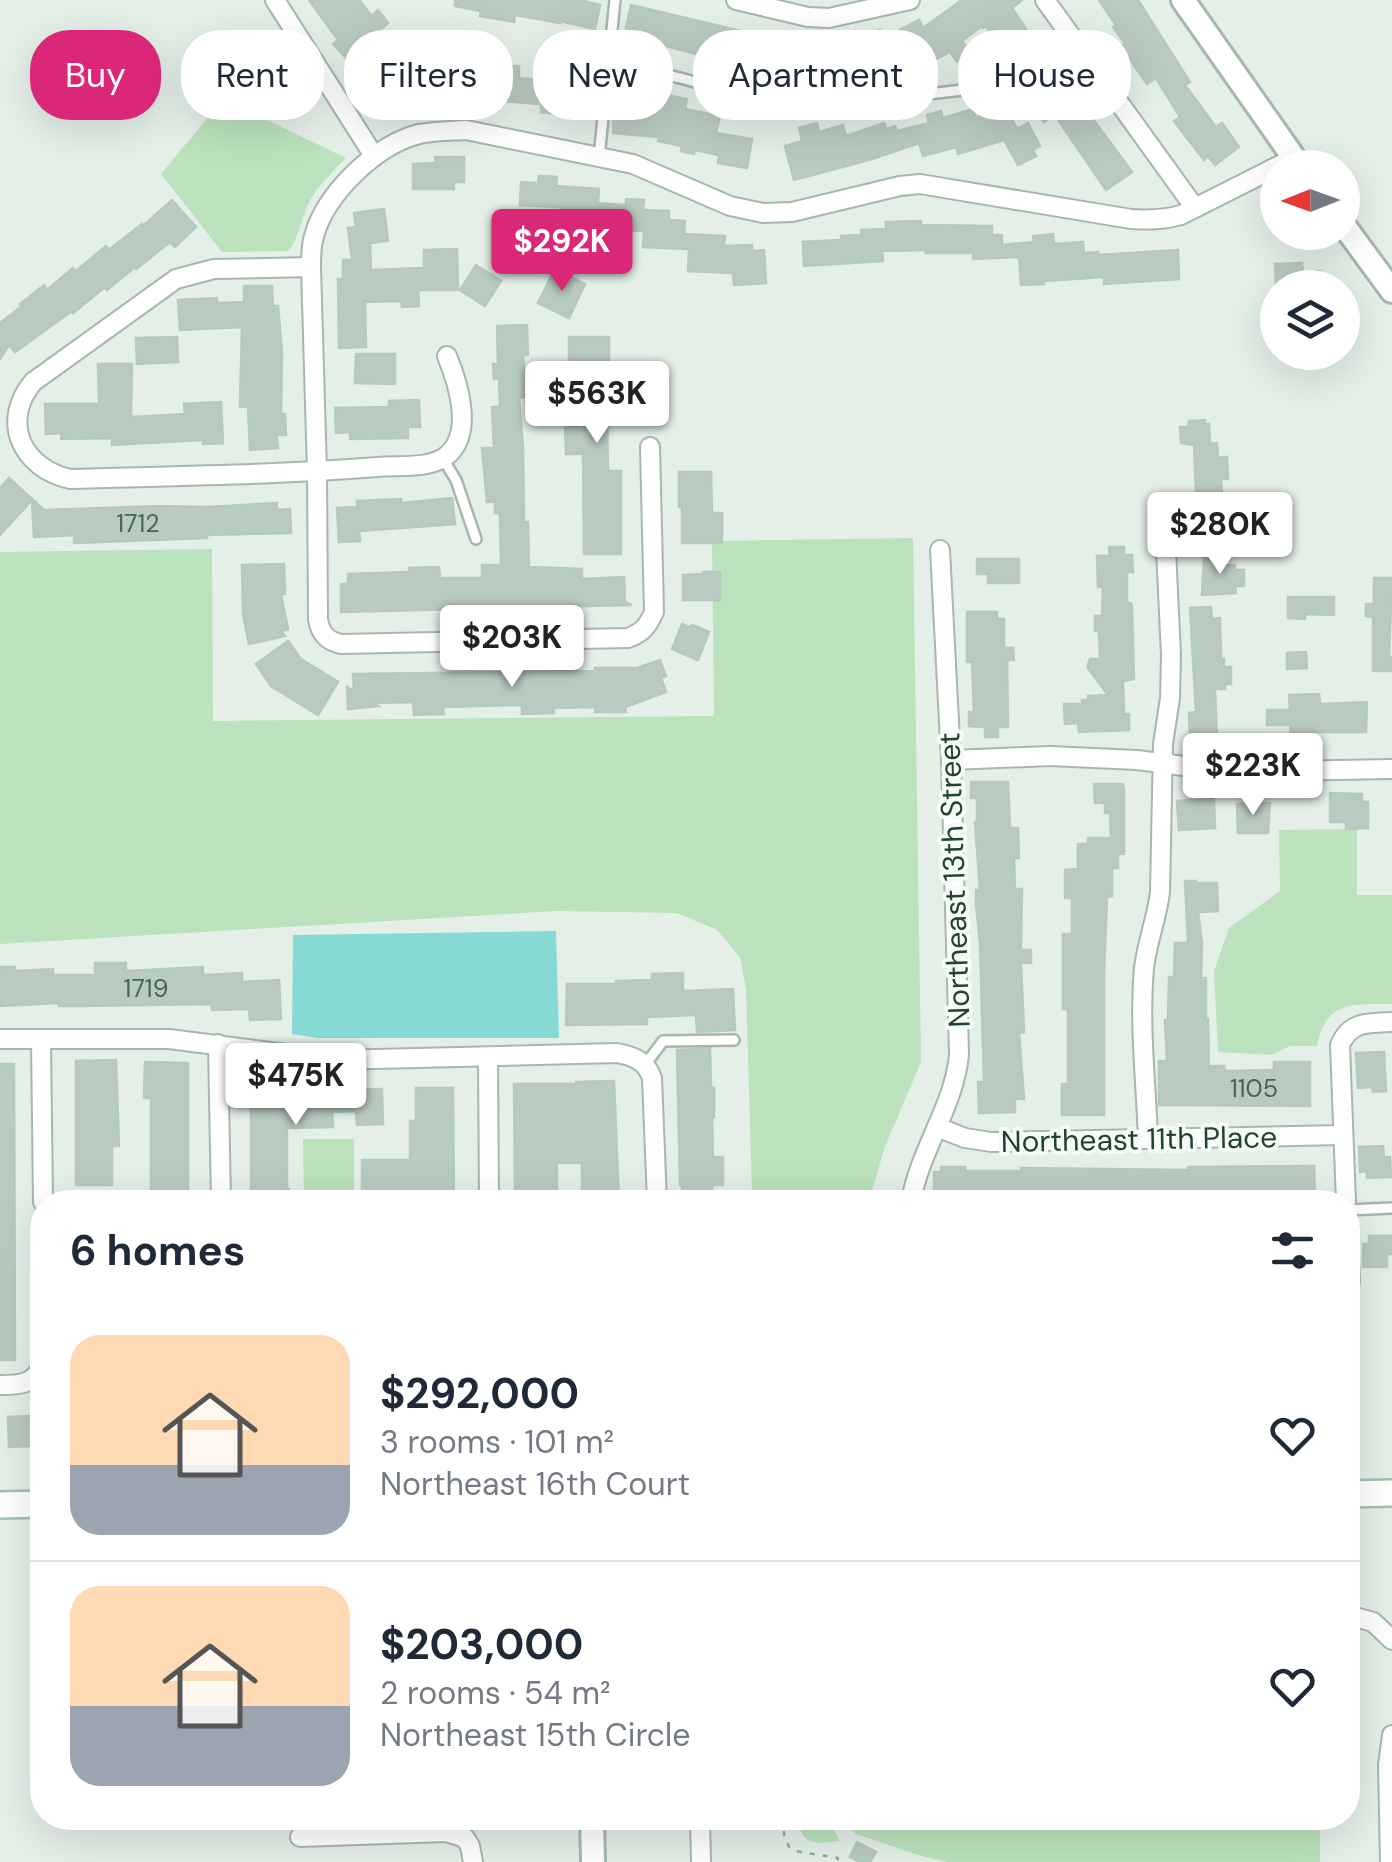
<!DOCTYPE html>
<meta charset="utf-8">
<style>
:root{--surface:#fff;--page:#f6f6f7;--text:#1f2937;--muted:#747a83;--line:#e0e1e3;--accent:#db2777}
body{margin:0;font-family:"DM Sans",sans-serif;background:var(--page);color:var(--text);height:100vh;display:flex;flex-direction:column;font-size:38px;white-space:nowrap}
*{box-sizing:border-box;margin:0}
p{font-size:32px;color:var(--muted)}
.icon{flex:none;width:55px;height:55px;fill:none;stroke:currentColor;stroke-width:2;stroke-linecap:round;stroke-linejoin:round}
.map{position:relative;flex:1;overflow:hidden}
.details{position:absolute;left:30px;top:1190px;width:1330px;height:640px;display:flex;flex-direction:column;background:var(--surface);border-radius:40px;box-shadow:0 10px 40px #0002}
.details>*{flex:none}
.guide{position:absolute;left:30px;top:30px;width:1332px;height:90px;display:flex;gap:20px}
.needle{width:65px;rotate:269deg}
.buttons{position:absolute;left:1260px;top:150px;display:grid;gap:20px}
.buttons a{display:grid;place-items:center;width:100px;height:100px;border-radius:50%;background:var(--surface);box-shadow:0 10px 40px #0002;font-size:50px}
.price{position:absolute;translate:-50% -85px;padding:0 22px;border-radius:10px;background:#fff;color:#222;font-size:32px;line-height:65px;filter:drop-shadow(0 2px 5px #0008)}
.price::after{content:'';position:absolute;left:50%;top:60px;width:30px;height:22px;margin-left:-15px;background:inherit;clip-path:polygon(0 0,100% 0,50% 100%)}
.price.on{background:var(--accent);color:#fff}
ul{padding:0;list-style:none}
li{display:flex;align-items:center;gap:30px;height:250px;padding:0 40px}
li+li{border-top:2px solid var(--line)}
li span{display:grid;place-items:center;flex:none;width:280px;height:200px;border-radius:30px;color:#555}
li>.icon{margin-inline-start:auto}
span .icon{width:120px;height:120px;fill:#fffc;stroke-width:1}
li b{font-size:42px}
h2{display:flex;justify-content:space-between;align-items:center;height:120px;padding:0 40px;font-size:42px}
.tag{padding:0 35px;border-radius:40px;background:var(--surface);box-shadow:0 10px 40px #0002;font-size:35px;line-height:90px}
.tag.on{background:var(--accent);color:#fff}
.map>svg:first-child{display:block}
.green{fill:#bbe2bc}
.water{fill:#86dad4}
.building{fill:#b9cac0;stroke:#b5cabd;stroke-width:2.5}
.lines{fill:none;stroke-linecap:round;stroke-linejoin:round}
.service-casing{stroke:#a6b8ae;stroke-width:14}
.minor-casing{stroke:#a6b8ae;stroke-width:22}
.tertiary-casing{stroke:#a6b8ae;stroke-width:28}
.secondary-casing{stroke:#a4bfb0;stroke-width:30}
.path{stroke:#81b69a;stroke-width:2.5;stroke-dasharray:5 8;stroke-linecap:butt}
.service{stroke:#fff;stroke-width:9}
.minor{stroke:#fff;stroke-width:18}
.tertiary{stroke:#fff;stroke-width:22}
.secondary{stroke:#fff;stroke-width:25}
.labels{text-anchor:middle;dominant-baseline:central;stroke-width:8;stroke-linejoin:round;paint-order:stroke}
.number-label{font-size:25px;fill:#476556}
.street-label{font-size:30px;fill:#214332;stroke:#f5fbf7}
</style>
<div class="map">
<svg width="1392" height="1862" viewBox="0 0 1392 1862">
<rect width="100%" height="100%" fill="#e4efe8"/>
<g class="green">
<path d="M223 99 346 158C334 170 321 183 312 197 302 213 299 240 288 251L222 252 161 174Z"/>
<path d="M913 538 921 1062 884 1149 870 1199 852 1202H761L752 1192 746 989 740 957 717 930 677 913 556 911 0 944V552L212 549 213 721 714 716 712 541Z"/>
<path d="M1357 829V895H1392V1004C1353 1004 1326 1000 1317 1046H1290L1271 1055 1218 1052 1214 971 1229 928 1280 891 1279 830Z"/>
<path d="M303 1139H354V1202H304Z"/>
<path d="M799 1818H828L840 1841C817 1844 799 1846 799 1818Z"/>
<path d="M838 1818H1320V1862H947L918 1855 856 1834Z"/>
</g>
<path class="water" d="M556 931 559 1038H317L292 1034 293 935Z"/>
<g class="building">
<path d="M309 0H359L372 16 378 10 388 23 380 30 404 55 420 57 423 43 444 48 442 58 480 59V66H519V78L563 82 562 84 596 88 595 113 560 109V114L541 112V104L460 98V89H435L434 95 397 87 404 57 374 87 333 44 338 40Z"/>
<path d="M455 0H580L600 5 595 29 560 21V23L515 15 514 22 480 16 481 11 455 6Z"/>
<path d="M962 0H1022L1012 8 1036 44 1010 61 986 26 983 28 982 26 962 41 970 52 957 62 950 52 913 71 908 62 891 71 888 66 873 74 855 44 880 30 884 38 919 20 923 28Z"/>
<path d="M1099 0H1138L1190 82 1185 85 1216 127 1222 123 1239 147 1215 165 1208 156 1204 160 1174 121 1180 117 1156 78 1147 84 1121 47 1125 44 1113 27 1116 25Z"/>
<path d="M631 5 753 34 744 74 723 70 724 63 710 61 711 58 655 43 654 47 634 43 637 31 626 28Z"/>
<path d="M781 43H845L846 76 782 78Z"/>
<path d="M1047 68 1060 84 1064 80 1132 172 1106 190 1054 114 1044 122 1019 89Z"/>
<path d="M667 95 687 99 685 109 720 116 716 133 752 139 747 168 718 163 719 155 695 150 694 154 681 151 682 146 658 141 659 137 613 133V103L665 108Z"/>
<path d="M1004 104 1017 129 1028 123 1040 146 1033 150 1036 156 1018 165 1004 140 958 154 956 147 923 156 919 143 872 159 794 180 785 146 802 141 799 128 817 123 819 132 843 125 846 136 884 123 886 129 895 126 897 131 929 123 927 115 941 111 943 118 973 109 976 118Z"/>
<path d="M435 157H464V182H454V189H413V164L436 163Z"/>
<path d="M539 176 557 177 556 186 599 189 598 203 626 205V199L644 200 643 210 669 211V220L685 221 684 234 725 236 724 246 752 245V251L764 250 766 283 734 285 733 273 688 271 689 249 643 247 644 231 602 229V216L560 212 561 207 520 205 521 182 538 183Z"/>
<path d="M172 200 196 227 175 247 170 242 136 269 135 267 107 290 105 287 73 313 72 311 15 352 9 345 0 359V323L22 306 20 304 44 285 47 290 73 268 76 271 106 246 109 250 142 224 143 226Z"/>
<path d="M384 209 388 241 370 243 371 270 424 268V250L457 249 458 290H418L419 306 402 307 401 301 365 302 366 347 339 348 338 279H343V260H352L348 228 356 227 354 213Z"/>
<path d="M921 221V225L992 226V235H1002V245L1034 242 1033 236 1053 234 1054 244 1083 242 1084 253 1098 252V255L1178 250 1179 279 1104 284V277L1044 281V284L1021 285 1019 257 973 259V253H926L925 250 882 251 883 261 804 266 803 242 841 240V236L861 235V230L886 229V222Z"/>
<path d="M1302 263 1303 272 1320 271 1321 288H1276L1275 264Z"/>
<path d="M476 265 501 281 485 306 460 290Z"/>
<path d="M555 269 585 284 569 318 538 303Z"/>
<path d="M244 286H272L273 306H278L282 353 281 414H285L286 435H277L278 448 250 450 248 406 240 407 242 327 180 330 178 300 217 298V303L244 302Z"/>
<path d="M527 325 528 355H523L525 397 519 398 523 448 524 522H528L529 567 582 569V579L624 577 625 600H620L632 605 341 612V584H348V574L409 572V568L439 567 440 578H482V565H501L500 513H495V502H487L482 448H494L492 407H500L499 378 494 379 493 364H498L497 326Z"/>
<path d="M177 337 178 362 137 364 136 338Z"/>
<path d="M569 337H609V381H619V419H607L608 471H621V554H584L583 454H566L565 424H582V367H569Z"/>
<path d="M356 354H395V384L355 383Z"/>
<path d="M98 364H132L131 417 185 414 184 404 221 402 223 443 203 444V440L112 445V438L61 439 62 433 46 434 45 404H99Z"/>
<path d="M419 400 420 427H408V438L350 439V432L336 433 335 408 389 407V401Z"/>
<path d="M1205 420V424H1209L1210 444 1217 443 1218 458 1227 457 1228 479H1221L1222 497 1200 498V493H1196L1194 445 1181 443 1180 427H1188L1189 421Z"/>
<path d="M679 472H711L712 513H722V543H682V507H679Z"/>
<path d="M9 478 44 510 159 506 206 507 277 503V510L290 509 291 533 207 535V538L74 543V535L34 537 32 500 0 535V488Z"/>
<path d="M452 498 455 524 359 531 360 541 339 542 337 508 357 507V501L401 499V503Z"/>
<path d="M1109 547H1124V555H1132L1133 572H1127V603H1131L1132 608 1134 679 1123 681 1124 714H1129V730L1079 732 1078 723 1065 724 1064 704H1082V700H1088V696L1108 695 1088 668V665L1090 659H1100L1099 631H1095V616H1102L1103 587H1098L1097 556H1110Z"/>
<path d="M1204 556H1225L1226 565H1235V570H1244V586H1235L1236 593 1202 595Z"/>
<path d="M977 559H1019V583H988V574H977Z"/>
<path d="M284 564 285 594H281L288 629 281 631 285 636 249 644 243 614 242 565Z"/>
<path d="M703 572H720V600H683V575L703 574Z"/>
<path d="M1374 578H1392L1389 658 1392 657V671H1373V617L1366 616V604H1374Z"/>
<path d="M1288 597H1334V615L1305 614V619L1288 618Z"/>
<path d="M1211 607 1212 619 1220 618 1221 660 1224 659V667H1231V684H1225V689H1215L1217 740 1190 741 1189 713 1196 712 1190 608Z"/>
<path d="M967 612H997V619H1004V648H1013L1014 660H1007L1008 727H998V737H985V727L969 726V712L974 713 972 662H967Z"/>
<path d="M682 624 691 628 692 625 709 632 698 660 672 649Z"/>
<path d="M288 641 301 659 338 682 318 715 271 686 256 664Z"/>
<path d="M1306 652 1307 668 1287 669V653Z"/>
<path d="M660 660 666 676 661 678 666 692 625 707 626 712H595V707L553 708 554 713 522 714V705L443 707 444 714 414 715 413 702 373 703 378 706 348 709 347 687 354 691 353 674 595 671V668H637Z"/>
<path d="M1319 694 1320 704 1367 702 1366 732H1312V736H1291L1290 725H1267V710H1290L1289 695Z"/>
<path d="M971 782H1008L1010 828H1018L1019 858H1014L1015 889H1022L1021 950H1031V963H1021L1024 1032 1019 1033 1024 1099H1015V1112L979 1113 978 1082H984L980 944 976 904V890H980L975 822H977V798H971Z"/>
<path d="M1094 784H1123L1124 790V854H1118V868H1112V896L1107 897 1104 974V1115H1062V1084H1068V1009H1063V934H1072V898H1065V870L1078 869V844H1088V838H1111L1110 813H1105V803H1095Z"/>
<path d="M1330 793 1362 794V802H1368V828L1346 829V822H1330Z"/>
<path d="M1214 799 1215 828 1179 830 1177 801Z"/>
<path d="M1270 803 1268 833H1238L1237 804Z"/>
<path d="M1185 881H1196V883H1217L1218 911 1198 912 1202 943 1201 978H1206V1019H1208L1209 1066H1224L1225 1071 1274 1070V1062H1310V1106L1159 1105V1061H1167L1165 1020H1168L1169 977H1174L1175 943H1188Z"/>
<path d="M95 963H126V971L203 967V975L242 973V982L279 980 281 1019 250 1020 249 1009 212 1010 211 1004 82 1006H59V1003L0 1006V967H15V971L53 969V975H95Z"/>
<path d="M683 973V991L733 989 735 1030 697 1032 696 1015 647 1017V1024L566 1025 567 984H616V981L652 980V974Z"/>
<path d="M710 1048 711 1087 714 1088V1117H712L713 1157H723V1185H712L713 1202H682V1185H680L677 1050Z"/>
<path d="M1384 1052 1386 1091 1373 1092 1372 1087 1358 1088 1356 1053Z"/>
<path d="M116 1060 119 1146H112V1185H76V1061Z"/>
<path d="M145 1062 188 1063V1202H171V1192H151V1098H144Z"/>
<path d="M0 1064H14L15 1360H0Z"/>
<path d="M614 1081 619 1202H582V1163H557V1202H515L514 1084H576V1082Z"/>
<path d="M251 1085H291V1091L382 1089 383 1124 357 1125 356 1111 332 1112 333 1127 287 1128V1189H289V1202H251Z"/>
<path d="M416 1088H453L454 1196 362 1197V1160H410V1121H416Z"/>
<path d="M1383 1146 1384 1157H1390L1391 1177 1367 1178V1171L1360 1172 1359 1147Z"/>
<path d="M1314 1166 1315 1202H934V1172H941V1167H965V1171H1021V1168L1188 1170V1167Z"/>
<path d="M1369 1236H1392V1254H1387V1267H1363V1244H1369Z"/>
<path d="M31 1416 32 1446 9 1447 8 1417Z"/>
<path d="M857 1842 876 1852 870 1862H860L850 1857Z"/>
</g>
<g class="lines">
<defs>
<g id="service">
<path d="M608 64C639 70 672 74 701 84 730 93 751 110 782 111L1006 85 1073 41"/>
<path d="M599 157 615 0"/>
<path d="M443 459 456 480 476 539"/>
<path d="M645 1065 663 1041 734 1040"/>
<path d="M1348 1210 1392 1208"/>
</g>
<g id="minor">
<path d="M275 0 374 156"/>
<path d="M736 0 808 17 829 18 910 0"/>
<path d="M1045 0 1195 208"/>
<path d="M311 267 214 269 176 279 33 382C0 422 22 468 70 479 173 476 275 475 377 467 397 465 428 469 445 457 475 435 458 383 447 356"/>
<path d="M650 447 654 612C648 626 642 633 628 638L341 644C327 641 320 633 318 619L317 472 311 267C311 257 311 246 314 236 326 193 376 145 419 134 434 131 450 131 466 130L633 164 730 206 763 213 792 212 900 186 920 184 1131 219C1149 220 1164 220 1181 215L1294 158"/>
<path d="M951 760 1050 756 1137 760 1230 772 1392 769"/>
<path d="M0 1039H169L334 1060 617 1053C634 1056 646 1061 652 1078L657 1202"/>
<path d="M41 1039 43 1202"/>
<path d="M218 1044 221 1202"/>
<path d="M488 1058 489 1202"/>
<path d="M937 1127 965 1138 991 1142 1343 1135"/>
<path d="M1148 1139C1146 1083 1139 1024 1144 968 1147 942 1157 918 1160 892L1163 744 1170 698 1171 655 1166 550"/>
<path d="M911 1202C919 1151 954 1107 959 1055L951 760 940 550"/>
<path d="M1346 1202 1340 1045C1350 1021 1369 1023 1392 1022"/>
<path d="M1348 1237 1350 1280 1348 1293"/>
<path d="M0 1385C19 1385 33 1385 42 1366"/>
<path d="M1348 1615 1373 1622 1392 1640"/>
<path d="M700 1818 701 1862"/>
<path d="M300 1837 446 1832 465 1838 470 1846 473 1862"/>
<path d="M1390 1862 1388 1765 1392 1735"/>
</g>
<g id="tertiary">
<path d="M1183 0 1301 168"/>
<path d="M1342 223 1392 291"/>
<path d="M592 1818 593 1862"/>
</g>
<g id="secondary">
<path d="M1348 1494 1392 1493"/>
<path d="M0 1505 42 1504"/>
</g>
</defs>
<use href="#service" class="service-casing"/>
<use href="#minor" class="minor-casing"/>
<use href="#tertiary" class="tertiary-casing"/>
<use href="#secondary" class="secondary-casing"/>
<path class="path" d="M783 1818 784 1834 789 1847 795 1851 838 1858 837 1862"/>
<use href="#service" class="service"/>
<use href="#minor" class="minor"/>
<use href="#tertiary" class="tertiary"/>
<use href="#secondary" class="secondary"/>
</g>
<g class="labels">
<g class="number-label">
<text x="138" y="523">1712</text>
<text x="146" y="988">1719</text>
<text x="1254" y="1088">1105</text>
</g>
<g class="street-label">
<text transform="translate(954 880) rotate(-92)">Northeast 13th Street</text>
<text transform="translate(1139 1139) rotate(-1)">Northeast 11th Place</text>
</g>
</g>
</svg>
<div class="buttons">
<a><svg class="needle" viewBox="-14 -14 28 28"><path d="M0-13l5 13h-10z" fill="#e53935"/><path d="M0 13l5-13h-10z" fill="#747a83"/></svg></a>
<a><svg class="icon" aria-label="layers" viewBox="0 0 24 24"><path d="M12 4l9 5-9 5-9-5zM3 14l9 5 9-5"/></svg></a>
</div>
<b class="price on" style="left:562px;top:294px">$292K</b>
<b class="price" style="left:597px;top:446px">$563K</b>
<b class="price" style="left:1220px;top:577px">$280K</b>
<b class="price" style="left:512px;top:690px">$203K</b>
<b class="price" style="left:1253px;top:818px">$223K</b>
<b class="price" style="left:296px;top:1128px">$475K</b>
<div class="guide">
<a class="tag on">Buy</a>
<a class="tag">Rent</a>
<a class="tag">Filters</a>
<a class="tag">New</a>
<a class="tag">Apartment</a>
<a class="tag">House</a>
</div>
<section class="details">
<h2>6 homes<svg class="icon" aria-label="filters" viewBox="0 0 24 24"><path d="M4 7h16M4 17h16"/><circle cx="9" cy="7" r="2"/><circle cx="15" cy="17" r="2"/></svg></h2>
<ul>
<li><span style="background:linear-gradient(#ffd9b3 65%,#9aa5b1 0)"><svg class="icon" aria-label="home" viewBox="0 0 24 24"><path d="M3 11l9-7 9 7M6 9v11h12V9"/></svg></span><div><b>$292,000</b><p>3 rooms · 101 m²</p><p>Northeast 16th Court</p></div><svg class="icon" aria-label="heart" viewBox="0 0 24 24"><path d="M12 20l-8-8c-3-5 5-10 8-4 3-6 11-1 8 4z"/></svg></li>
<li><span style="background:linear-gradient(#ffd9b3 60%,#9aa5b1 0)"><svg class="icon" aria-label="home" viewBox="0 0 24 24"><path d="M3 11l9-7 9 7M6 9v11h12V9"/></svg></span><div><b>$203,000</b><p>2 rooms · 54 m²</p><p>Northeast 15th Circle</p></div><svg class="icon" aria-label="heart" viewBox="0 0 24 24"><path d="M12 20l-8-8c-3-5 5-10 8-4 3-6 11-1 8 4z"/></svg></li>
</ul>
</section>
</div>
